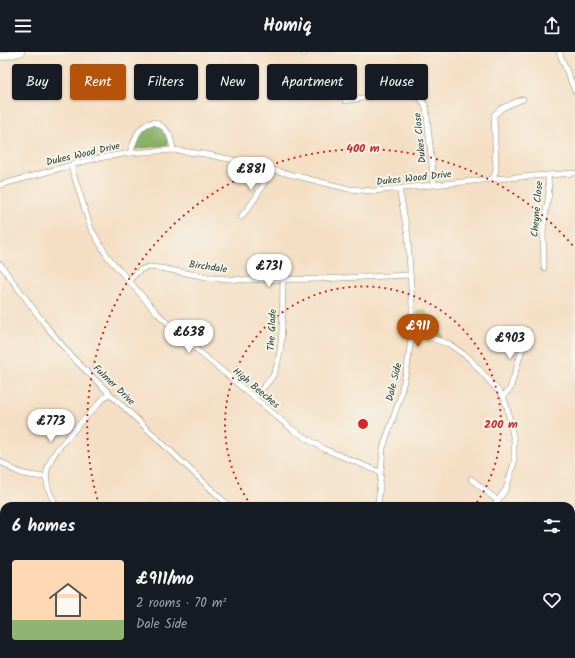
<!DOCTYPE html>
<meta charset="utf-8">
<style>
:root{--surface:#171b24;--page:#242831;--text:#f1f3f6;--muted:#9ea1a6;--line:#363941;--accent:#b45309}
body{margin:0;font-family:Kalam,sans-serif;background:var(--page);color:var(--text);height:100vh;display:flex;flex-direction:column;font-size:15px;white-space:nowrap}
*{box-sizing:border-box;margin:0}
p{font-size:13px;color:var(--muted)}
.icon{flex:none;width:22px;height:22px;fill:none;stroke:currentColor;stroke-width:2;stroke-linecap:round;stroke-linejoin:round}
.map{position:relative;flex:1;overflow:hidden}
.side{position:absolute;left:0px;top:450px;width:575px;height:156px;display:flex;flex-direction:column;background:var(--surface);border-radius:12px 12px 0 0;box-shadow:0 1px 3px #0004}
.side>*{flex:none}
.top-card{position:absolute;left:12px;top:12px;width:551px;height:36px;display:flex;gap:8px}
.price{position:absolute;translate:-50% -34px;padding:0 9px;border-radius:14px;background:#fff;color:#222;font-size:13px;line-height:26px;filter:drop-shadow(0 1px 2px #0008)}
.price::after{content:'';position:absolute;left:50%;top:24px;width:12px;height:9px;margin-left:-6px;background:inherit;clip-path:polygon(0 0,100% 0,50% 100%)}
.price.current{background:var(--accent);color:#fff}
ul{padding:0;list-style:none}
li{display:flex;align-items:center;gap:12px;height:100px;padding:0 12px}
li+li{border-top:1px solid var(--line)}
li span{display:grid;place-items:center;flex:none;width:112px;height:80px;border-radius:4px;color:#555}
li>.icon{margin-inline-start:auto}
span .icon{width:48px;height:48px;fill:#fffc;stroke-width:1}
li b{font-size:17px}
h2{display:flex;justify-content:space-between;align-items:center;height:48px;padding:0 12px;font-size:17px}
.tag{padding:0 14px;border-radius:4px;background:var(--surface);box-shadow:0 1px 3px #0004;font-size:14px;line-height:36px}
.tag.current{background:var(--accent);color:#fff}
header{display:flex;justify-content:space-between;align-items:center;height:52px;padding:0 12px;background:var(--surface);font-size:18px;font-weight:800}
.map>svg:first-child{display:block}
.green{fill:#abce77;stroke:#658656}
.forest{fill:#88b168;stroke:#54774e}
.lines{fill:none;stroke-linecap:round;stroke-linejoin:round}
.street-casing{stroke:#8a8e7c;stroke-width:6}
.secondary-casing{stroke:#8a8e7c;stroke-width:8}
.highway-casing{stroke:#8a8e7c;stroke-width:10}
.street{stroke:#fff;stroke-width:5}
.secondary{stroke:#fff;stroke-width:7}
.highway{stroke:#fff;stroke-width:9}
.ring{fill:none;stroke:#d62828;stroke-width:2;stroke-dasharray:2 4}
.labels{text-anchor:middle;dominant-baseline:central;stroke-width:4;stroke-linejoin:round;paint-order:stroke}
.street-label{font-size:10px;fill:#1f3d34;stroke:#f7f3e8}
.centre{fill:#d62828;stroke:#f7f3e8;stroke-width:2}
.ring-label{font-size:12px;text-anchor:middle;font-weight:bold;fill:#d62828;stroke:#f7f3e8;stroke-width:4;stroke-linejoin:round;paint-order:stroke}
</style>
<header><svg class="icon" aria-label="menu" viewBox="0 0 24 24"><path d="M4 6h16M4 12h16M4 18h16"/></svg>Homiq<svg class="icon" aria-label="share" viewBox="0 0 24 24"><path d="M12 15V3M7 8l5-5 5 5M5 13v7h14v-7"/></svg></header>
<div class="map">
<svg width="575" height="606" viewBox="0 0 575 606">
<rect width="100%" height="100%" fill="#f7f3e8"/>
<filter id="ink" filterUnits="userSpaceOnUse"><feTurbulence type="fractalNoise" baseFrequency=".025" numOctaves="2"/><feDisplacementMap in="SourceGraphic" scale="8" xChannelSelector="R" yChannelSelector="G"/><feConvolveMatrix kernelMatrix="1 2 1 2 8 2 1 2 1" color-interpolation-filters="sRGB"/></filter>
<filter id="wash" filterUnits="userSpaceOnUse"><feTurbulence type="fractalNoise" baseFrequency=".012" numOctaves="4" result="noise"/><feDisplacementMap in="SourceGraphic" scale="16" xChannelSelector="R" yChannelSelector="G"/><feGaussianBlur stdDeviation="0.9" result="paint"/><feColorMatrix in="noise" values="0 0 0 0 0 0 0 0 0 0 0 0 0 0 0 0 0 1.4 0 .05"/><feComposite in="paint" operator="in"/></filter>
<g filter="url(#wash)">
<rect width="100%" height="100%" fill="#f4dfc4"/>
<path class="green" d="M425 258 428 265 443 284 442 286 420 279 418 276V259Z"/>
<g class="forest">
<path d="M155 72 163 75 168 93 135 97 133 92C139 81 141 74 155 72Z"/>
<path d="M0 481 4 484V588L0 584Z"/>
<path d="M20 602H130L134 606H24Z"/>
</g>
</g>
<g filter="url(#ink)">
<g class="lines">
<defs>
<g id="street">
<path d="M303 0 304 1"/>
<path d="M559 0 575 39"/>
<path d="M345 49 403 39C416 40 420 44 426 55L434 132"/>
<path d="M130 101C135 88 137 73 154 70 168 76 171 83 173 98"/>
<path d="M71 114 91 177 108 205 157 261 191 293 293 378 324 397 380 420"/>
<path d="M493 127 496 118 494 63 502 56 523 47"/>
<path d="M0 133 93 107 130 101 173 98 204 102 229 107 349 137 373 139 493 127 575 121"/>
<path d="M241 165C254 150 263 136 270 117"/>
<path d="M0 212 47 275 73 306 109 341 229 454"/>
<path d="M544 216 543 178 549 141 548 123"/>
<path d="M128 229 140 218 148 215 160 216 212 226 248 228 319 227 410 223"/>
<path d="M412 280 449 292 469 306 503 344 507 355 514 389V411L506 437 494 454"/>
<path d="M503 344 510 337 528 278"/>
<path d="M254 346C260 339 267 332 272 325 285 304 282 253 283 228"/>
<path d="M0 409C18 422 24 423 46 425"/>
<path d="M471 427 498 449"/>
<path d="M57 454C34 420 52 403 75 377 86 365 97 353 109 341"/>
<path d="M378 454 383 396 399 349 407 316 412 280V254L408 184 399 136"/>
<path d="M571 477 575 454"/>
<path d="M571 569 575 570"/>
<path d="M575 577V592"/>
<path d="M201 602 207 606"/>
<path d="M426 602 433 606"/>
<path d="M233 606 234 602"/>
<path d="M385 606 387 602"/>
<path d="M457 606 458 602"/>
</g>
<path id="secondary" d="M0 5 21 0"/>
<path id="highway" d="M0 600 7 606"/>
</defs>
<use href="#street" class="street-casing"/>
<use href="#secondary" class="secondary-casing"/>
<use href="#highway" class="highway-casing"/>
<use href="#street" class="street"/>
<use href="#secondary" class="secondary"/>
<use href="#highway" class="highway"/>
</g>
</g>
<g class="ring">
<path d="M251 453A138 138 0 1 1 475 453"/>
<path d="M99 453A276 276 0 0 1 574 195"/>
</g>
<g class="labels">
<g class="street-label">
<text transform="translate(420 86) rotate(-96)">Dukes Close</text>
<text transform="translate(83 102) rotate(-13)">Dukes Wood Drive</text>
<text transform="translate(414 126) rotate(-6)">Dukes Wood Drive</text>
<text transform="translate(537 157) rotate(-85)">Cheyne Close</text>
<text transform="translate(208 215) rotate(8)">Birchdale</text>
<text transform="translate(272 278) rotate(-87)">The Glade</text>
<text transform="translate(394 330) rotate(-76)">Dale Side</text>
<text transform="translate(114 333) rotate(44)">Fulmer Drive</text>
<text transform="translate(256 336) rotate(40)">High Beeches</text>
</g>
</g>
<circle cx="363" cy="372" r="6" class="centre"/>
<g class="ring-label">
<text x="363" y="100">400 m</text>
<text x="501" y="376">200 m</text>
</g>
</svg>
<b class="price" style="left:251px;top:139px">£881</b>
<b class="price" style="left:269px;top:236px">£731</b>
<b class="price current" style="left:418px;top:296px">£911</b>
<b class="price" style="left:189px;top:302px">£638</b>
<b class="price" style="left:510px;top:308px">£903</b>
<b class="price" style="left:51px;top:391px">£773</b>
<div class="top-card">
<a class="tag">Buy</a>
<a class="tag current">Rent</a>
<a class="tag">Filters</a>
<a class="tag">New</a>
<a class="tag">Apartment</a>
<a class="tag">House</a>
</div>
<section class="side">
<h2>6 homes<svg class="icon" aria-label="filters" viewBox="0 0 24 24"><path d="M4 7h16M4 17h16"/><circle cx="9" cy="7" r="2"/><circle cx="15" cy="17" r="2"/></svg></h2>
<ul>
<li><span style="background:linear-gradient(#ffd9b3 75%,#8fb573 0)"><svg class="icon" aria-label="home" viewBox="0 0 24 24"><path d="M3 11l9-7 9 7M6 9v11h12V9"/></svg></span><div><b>£911/mo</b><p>2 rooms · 70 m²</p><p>Dale Side</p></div><svg class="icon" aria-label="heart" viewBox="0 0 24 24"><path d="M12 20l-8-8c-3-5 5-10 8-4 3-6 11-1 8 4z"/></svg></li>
</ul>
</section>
</div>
